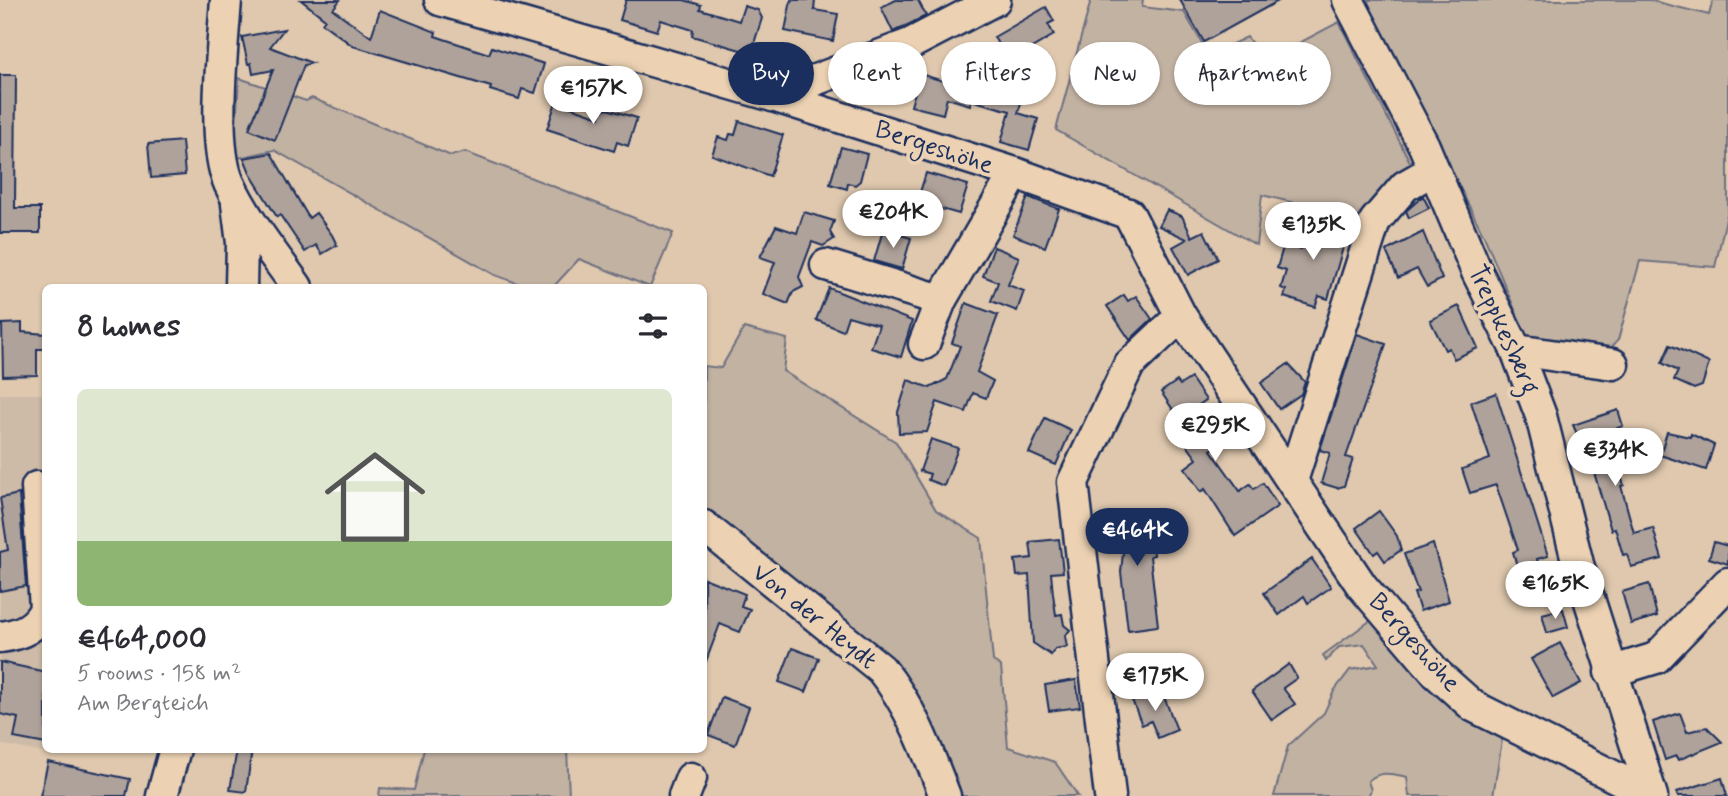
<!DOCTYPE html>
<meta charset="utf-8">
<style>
:root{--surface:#fff;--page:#f2f2f3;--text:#2b2b33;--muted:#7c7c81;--line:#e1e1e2;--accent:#1b2f5e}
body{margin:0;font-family:Mynerve,sans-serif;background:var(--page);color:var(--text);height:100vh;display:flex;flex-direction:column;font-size:26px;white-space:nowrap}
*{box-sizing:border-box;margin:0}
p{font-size:23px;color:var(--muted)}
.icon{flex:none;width:38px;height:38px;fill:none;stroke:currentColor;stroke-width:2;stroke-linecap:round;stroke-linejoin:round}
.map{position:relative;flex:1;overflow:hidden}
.drawer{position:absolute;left:42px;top:284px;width:665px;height:469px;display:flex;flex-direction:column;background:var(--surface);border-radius:10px;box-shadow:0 2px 5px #0004}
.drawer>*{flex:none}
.banner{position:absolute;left:728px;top:42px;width:665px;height:63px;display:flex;gap:14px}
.price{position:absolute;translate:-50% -60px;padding:0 16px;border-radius:24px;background:#fff;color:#222;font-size:23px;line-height:46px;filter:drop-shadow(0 2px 4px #0008)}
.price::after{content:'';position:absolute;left:50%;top:42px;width:21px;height:16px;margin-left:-10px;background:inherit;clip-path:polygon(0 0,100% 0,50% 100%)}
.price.on{background:var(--accent);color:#fff}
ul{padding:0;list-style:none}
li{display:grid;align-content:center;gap:14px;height:371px;padding:0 35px}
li+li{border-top:2px solid var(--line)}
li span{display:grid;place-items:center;height:217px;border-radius:10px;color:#555}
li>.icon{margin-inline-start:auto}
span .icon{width:126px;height:126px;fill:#fffc;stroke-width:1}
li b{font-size:30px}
h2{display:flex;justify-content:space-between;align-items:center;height:84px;padding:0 35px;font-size:30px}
.pill{padding:0 24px;border-radius:32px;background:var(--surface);box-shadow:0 2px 5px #0004;font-size:24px;line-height:63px}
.pill.on{background:var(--accent);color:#fff}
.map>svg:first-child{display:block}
.built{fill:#cdbaa7}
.green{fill:#c2b2a2;stroke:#6e7080;stroke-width:2}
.building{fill:#afa29a;stroke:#1b2f5e;stroke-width:2}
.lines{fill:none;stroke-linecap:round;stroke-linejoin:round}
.minor-casing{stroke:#1b2f5e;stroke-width:35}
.minor{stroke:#ecd2b3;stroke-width:30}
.labels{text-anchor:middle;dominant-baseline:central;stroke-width:7;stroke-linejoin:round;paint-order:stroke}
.street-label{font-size:26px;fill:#1b2f5e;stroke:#ecd2b3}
</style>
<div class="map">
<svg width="1728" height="796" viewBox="0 0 1728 796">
<rect width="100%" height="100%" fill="#dfc8ae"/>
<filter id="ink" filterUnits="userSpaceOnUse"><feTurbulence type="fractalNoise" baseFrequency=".0143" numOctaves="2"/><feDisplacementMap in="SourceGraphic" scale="14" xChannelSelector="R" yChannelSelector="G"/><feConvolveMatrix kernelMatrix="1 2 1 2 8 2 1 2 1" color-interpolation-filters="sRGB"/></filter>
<g filter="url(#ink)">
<path class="built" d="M0 394H45L46 749H60L59 756 0 744Z"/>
<g class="green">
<path d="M1091 0H1143L1142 7 1184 12 1209 55 1247 37 1265 61 1339 22 1411 164 1369 221 1262 195 1256 245 1056 130Z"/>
<path d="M1366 0H1649L1709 15 1713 0H1728V210L1715 267 1640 261 1618 340 1611 348 1544 340 1528 341 1484 236Z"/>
<path d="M239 78 306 101 312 98 451 156 465 152 673 233 650 287 579 259 554 286 528 287 495 275 274 150 234 159Z"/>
<path d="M744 328 787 339 783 371 896 442 936 510 981 538 993 661 1001 666 1008 747 1055 762 1078 796H956L912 695 704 513V366L721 368Z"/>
<path d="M1378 615 1503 734 1493 796H1409L1407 777C1392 774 1380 770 1368 781L1371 790 1368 796H1274L1288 746 1324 713 1334 691 1350 670 1378 665 1364 644 1339 647 1326 661 1323 655Z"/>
<path d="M424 749H567L569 796H379L380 788 414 790Z"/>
</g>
<g class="building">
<path d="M301 0H340L333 9 371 37 380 10 436 32 435 36 489 54 492 47 544 64 535 93 522 89 519 99 490 90 491 87 353 46 322 23 325 19Z"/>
<path d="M626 0H684L701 5 700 9 739 21 744 6 758 10 762 18 751 53 692 36 693 30 661 20 657 31 620 20Z"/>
<path d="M791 0H815L814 10 838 14 833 41 785 31Z"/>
<path d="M896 0H918L926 16 893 32 881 7Z"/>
<path d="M1180 0H1280L1204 42Z"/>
<path d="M1046 7 1054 21 1048 24 1054 35 1008 62 994 37Z"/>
<path d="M284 29 270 47 312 63 304 65 275 140 249 129 273 70 253 74 251 63 248 64 242 37Z"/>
<path d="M974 56 1005 64 1000 86 1024 93 1018 113 1038 119 1029 150 1001 142 1010 111 971 100 970 105 947 98 943 114 911 106 920 74 943 81 947 65 970 71Z"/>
<path d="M0 75H16L15 208H40V233H0Z"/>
<path d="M556 102 600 117 604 108 637 118 628 146 617 142 614 151 547 129Z"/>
<path d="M739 121 783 135 770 176 712 155 718 137 728 140 730 134 735 135Z"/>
<path d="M182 141 185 175 151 178 148 144Z"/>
<path d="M841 147 867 154 860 181 855 185 848 183 847 189 830 184Z"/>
<path d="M271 153 309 218 316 213 332 235 337 245 322 254 316 245 305 252 280 215 277 217 251 175 244 158Z"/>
<path d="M926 173 968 185 959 214 917 202Z"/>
<path d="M1423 196 1429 208 1409 218 1406 211Z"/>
<path d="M1028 197 1059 209 1045 247 1013 235Z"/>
<path d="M1167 210 1182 216 1192 237 1204 231 1218 259 1188 275 1173 247 1187 239 1159 226Z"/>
<path d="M804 212 834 221 830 232 834 239 823 246 812 242 799 277 803 287 793 292 788 304 763 294 775 262 760 257 776 226 797 233Z"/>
<path d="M1309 216 1349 227 1328 299 1319 296 1315 307 1284 297 1286 290 1281 288 1286 271 1277 268 1284 244 1301 249Z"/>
<path d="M883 230 911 238 902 269 874 261Z"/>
<path d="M1423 232 1442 279 1427 287 1417 269 1398 278 1386 251Z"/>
<path d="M994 247 1019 257 1008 285 1024 291 1017 311 991 301 998 282 983 276Z"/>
<path d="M829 288 912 321 901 357 871 348 879 325 848 316 843 331 816 320Z"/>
<path d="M1124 295 1128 301 1136 296 1152 319 1130 340 1107 306Z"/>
<path d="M966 303 998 315 977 372 993 381 986 398 973 393 966 412 937 402 927 432 899 433 898 412 908 380 930 388 947 379 960 346 952 343Z"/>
<path d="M1459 306 1478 348 1454 359 1449 348 1445 350 1430 320Z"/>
<path d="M22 323V332L46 334V349H37V375L3 376 2 324Z"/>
<path d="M1357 334 1386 344 1346 457 1353 459 1344 486 1337 488 1321 483 1330 453 1320 450Z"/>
<path d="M1670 345 1709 363 1702 386 1694 389 1674 380 1678 371 1662 363Z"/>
<path d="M1288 364 1305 382 1301 394 1279 409 1261 383Z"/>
<path d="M1191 378 1206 400 1199 405 1224 441 1211 450 1240 491 1250 484 1254 489 1263 483 1278 506 1235 536 1205 489 1201 492 1185 468 1197 459 1186 444 1193 439 1161 392 1177 381 1180 385Z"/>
<path d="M1496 393 1548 556 1537 559 1540 571 1520 577 1513 552 1518 550 1496 485 1470 493 1462 469 1490 459 1471 402Z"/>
<path d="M1618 410 1623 426 1609 431 1619 461 1616 462 1624 485 1621 486 1634 533 1653 528 1662 559 1631 567 1627 554 1623 555 1615 528 1611 530 1593 469 1573 425Z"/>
<path d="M1045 418 1071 430 1056 465 1029 453Z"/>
<path d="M1667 432 1690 437 1691 434 1714 445 1706 470 1660 455Z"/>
<path d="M931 439 958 448 944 486 928 480 930 474 920 471Z"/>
<path d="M19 494 26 586 0 591V552L8 550 0 498Z"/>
<path d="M1379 511 1397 536 1401 550 1385 561 1378 551 1374 554 1356 528Z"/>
<path d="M1142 512 1143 515 1150 514 1154 555 1150 556 1158 626 1128 630 1121 572 1124 543 1114 544 1111 515Z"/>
<path d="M1059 539 1063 572 1051 573 1053 594 1056 615 1062 614 1064 625 1070 630 1065 636 1067 647 1055 649 1051 655 1033 643 1029 575 1017 576 1015 560 1032 558 1030 542Z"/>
<path d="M1714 542 1728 546V564L1709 558Z"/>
<path d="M1433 544 1449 601 1420 611 1414 593 1418 592 1404 554Z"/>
<path d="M1312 559 1331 587 1308 603 1304 596 1279 615 1264 593Z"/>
<path d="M704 578 745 594 741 606 750 609 740 632 720 624 705 664Z"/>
<path d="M1649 584 1657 616 1631 624 1622 592Z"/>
<path d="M1563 609 1568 627 1547 633 1542 614Z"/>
<path d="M1560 643 1581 683 1553 698 1531 659Z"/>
<path d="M792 648 819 658 806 692 779 682Z"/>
<path d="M0 662 46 672V744L14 738 18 718 0 714Z"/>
<path d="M1289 664 1297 678 1283 688 1295 704 1272 720 1252 691Z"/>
<path d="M1076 680 1080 707 1049 711 1045 685Z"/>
<path d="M1161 689 1177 730 1158 738 1151 721 1142 725 1132 700Z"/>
<path d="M722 697 749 707 735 745 708 735Z"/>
<path d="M1680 713 1687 732 1707 727 1722 742 1678 760 1676 756 1665 760 1653 722Z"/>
<path d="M237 749H252L246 792 230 790Z"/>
<path d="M48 762 130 779 126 796H40Z"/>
<path d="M1722 778 1727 796H1678L1677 792Z"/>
</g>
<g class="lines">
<defs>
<g id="minor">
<path d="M226 0C223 45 211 143 229 183 246 220 274 254 297 287"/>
<path d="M440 0 773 96 1015 173 1129 214 1181 316 1362 586 1437 674 1473 706 1651 795"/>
<path d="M1348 0 1424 146 1477 272 1516 350 1541 416 1578 564 1652 796"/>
<path d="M773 96 910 44 995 0"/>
<path d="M237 204 242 243 241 287"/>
<path d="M826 265 941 300 1015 173"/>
<path d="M924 344 941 300"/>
<path d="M1516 350 1613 364"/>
<path d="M1292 481 1375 221 1405 186 1433 170"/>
<path d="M704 526 881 669C911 706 928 752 945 796"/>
<path d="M0 637C20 635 38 627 45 608L37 487"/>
<path d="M1610 672 1656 658 1728 583"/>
<path d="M162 796 175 749"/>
<path d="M684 796 691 778"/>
<path d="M1110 796 1073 482 1129 365 1181 316"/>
</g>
</defs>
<use href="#minor" class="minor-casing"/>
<use href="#minor" class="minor"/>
</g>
</g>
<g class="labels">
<g class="street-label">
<text transform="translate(934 148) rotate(18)">Bergeshöhe</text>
<text transform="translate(1503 330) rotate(66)">Treppkesberg</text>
<text transform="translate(814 617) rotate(39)">Von der Heydt</text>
<text transform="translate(1414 643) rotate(48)">Bergeshöhe</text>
</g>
</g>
</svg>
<b class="price" style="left:593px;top:126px">€157K</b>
<b class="price" style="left:893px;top:250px">€204K</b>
<b class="price" style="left:1313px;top:262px">€135K</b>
<b class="price" style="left:1215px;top:463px">€295K</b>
<b class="price" style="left:1615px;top:488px">€334K</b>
<b class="price on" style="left:1137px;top:568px">€464K</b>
<b class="price" style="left:1555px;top:621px">€165K</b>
<b class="price" style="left:1155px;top:713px">€175K</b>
<div class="banner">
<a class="pill on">Buy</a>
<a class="pill">Rent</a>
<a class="pill">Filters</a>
<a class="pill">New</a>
<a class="pill">Apartment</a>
</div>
<section class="drawer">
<h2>8 homes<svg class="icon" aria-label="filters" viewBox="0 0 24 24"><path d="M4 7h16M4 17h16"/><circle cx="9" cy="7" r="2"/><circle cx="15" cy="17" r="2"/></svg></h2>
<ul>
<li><span style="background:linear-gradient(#dfe7d0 70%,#8fb573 0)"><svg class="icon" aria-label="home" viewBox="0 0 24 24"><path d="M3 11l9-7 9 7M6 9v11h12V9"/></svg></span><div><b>€464,000</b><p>5 rooms · 158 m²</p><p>Am Bergteich</p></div></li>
</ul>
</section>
</div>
